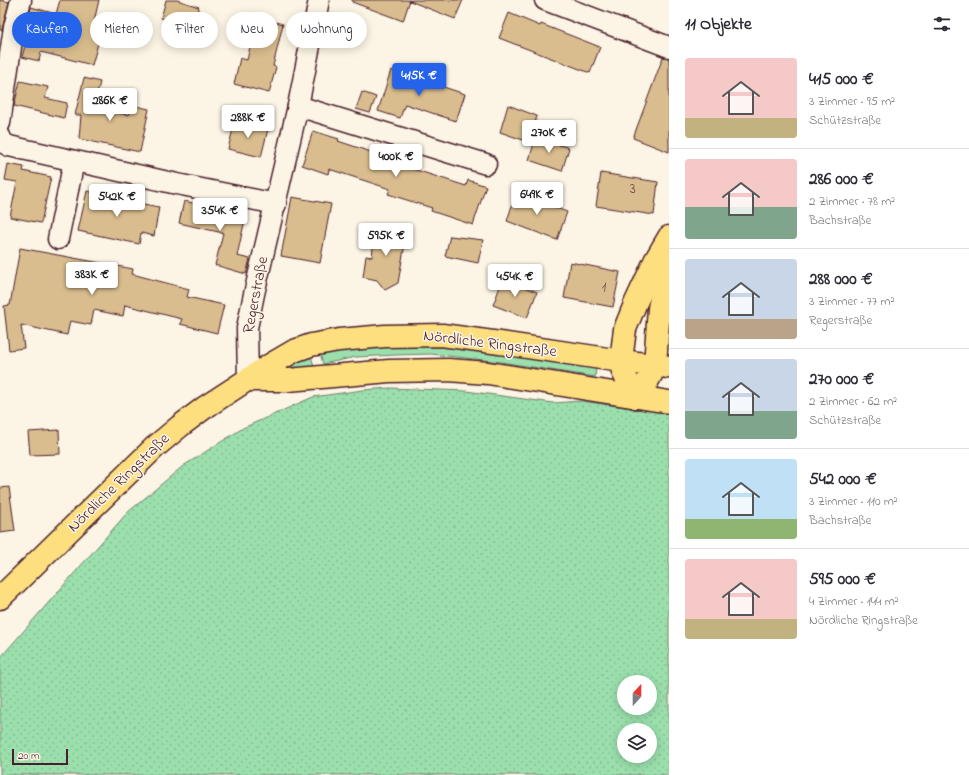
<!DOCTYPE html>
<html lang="de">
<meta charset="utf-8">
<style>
:root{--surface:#fff;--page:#f2f2f3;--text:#2b2b33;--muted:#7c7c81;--line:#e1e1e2;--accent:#2563eb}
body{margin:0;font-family:"Indie Flower",sans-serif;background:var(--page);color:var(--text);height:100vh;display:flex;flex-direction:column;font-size:15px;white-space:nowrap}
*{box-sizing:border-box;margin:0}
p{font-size:13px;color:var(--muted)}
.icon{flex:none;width:22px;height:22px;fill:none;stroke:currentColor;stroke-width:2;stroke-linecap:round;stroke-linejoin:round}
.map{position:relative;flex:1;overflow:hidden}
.details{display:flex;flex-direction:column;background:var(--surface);width:300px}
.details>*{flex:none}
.guide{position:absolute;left:12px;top:12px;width:380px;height:36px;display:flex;gap:8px}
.needle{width:26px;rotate:21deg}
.buttons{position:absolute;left:617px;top:675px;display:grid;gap:8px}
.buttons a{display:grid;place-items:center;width:40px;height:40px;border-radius:50%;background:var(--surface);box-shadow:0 2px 10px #0003;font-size:20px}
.scale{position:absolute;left:12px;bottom:10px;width:56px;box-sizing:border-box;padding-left:4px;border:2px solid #4a1f2b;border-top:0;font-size:11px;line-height:14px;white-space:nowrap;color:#4a1f2b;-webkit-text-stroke:3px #fcf5e5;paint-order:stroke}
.price{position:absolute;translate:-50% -34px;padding:0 9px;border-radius:4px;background:#fff;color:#222;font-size:13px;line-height:26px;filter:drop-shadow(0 1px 2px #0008)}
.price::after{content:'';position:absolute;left:50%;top:24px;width:12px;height:9px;margin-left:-6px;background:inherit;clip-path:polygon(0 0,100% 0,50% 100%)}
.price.active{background:var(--accent);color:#fff}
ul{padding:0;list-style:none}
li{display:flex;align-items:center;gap:12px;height:100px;padding:0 16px}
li+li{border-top:1px solid var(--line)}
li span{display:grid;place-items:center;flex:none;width:112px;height:80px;border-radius:4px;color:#555}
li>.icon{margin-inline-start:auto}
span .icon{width:48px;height:48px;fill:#fffc;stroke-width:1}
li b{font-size:17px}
h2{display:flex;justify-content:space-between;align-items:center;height:48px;padding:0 16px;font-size:17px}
.pill{padding:0 14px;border-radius:18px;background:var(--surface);box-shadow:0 2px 10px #0003;font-size:14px;line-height:36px}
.pill.active{background:var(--accent);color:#fff}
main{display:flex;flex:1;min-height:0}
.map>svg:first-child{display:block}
.grass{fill:#9adfac;stroke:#727f6c}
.park{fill:url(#park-dots);stroke:#727f6c;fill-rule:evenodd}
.building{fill:#d9bd8e;stroke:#4a1f2b}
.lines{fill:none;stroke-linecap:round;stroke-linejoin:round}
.minor-casing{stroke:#4a1f2b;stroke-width:23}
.major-casing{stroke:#4a1f2b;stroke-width:25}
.minor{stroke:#fcf5e5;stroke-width:20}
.major{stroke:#fedf80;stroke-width:22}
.labels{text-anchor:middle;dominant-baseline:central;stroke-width:3;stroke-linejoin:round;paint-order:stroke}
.number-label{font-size:14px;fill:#6e4644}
.street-label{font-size:16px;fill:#4a1f2b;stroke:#fcf5e5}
</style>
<main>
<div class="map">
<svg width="669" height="775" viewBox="0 0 669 775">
<defs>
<pattern id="park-dots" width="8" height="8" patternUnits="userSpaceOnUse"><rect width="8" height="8" fill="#9adfac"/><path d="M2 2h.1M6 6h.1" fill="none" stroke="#86bf94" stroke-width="1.8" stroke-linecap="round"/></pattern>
</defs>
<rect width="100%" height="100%" fill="#fcf5e5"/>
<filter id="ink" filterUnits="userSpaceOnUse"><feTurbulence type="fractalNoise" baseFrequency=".025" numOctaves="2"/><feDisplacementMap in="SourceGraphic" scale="8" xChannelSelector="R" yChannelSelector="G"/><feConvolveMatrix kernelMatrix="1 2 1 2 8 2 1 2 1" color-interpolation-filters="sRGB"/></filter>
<g filter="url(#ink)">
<g class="grass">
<path d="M396 346C419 347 443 347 466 349 510 353 553 362 596 369L595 377 501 362 431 354 396 355 356 357 323 364 320 353 356 348Z"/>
<path d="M311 356 314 366 290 372 284 371V364Z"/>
</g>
<path class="park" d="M390 388 466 391 553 403 581 401 669 413V775H0V658L127 513 183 466 243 428 313 397 363 390ZM624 682H650V708H624ZM624 730H650V756H624Z"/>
<g class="building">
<path d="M0 0 9 2 2 30H0Z"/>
<path d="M60 0H99L92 30 101 33 92 65 41 52 39 61 22 57 28 35H25L31 7 56 14Z"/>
<path d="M166 0H177L199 7 192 28 161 18Z"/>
<path d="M352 0H410L403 21 352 2Z"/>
<path d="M411 0H463L455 19 410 1Z"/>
<path d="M509 13 540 26 541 24 600 47 590 73 499 38Z"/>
<path d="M257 17 283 24 273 66 276 67 269 93 234 84 240 58 247 60Z"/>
<path d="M663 57 669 58V152L633 138Z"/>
<path d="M391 70 465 94 456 121 405 104 400 118 378 111Z"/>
<path d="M84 78 100 82 94 108 129 115 131 105 149 109 140 152 79 139 81 115H75Z"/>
<path d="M20 81 48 87 45 98 67 103 64 118 14 106Z"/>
<path d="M362 92 376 97 370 113 356 109Z"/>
<path d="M508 105 537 116 529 142 500 132Z"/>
<path d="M235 121 268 129 261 157 228 149Z"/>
<path d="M313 131 339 139 338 141 389 158 388 161 466 186 468 180 486 186 473 225 431 211 432 208 388 194 390 189 329 169 328 174 302 165Z"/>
<path d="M536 137 569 148 562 171 529 160Z"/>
<path d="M8 164 24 167 23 171 51 177 41 223 10 217 17 182 5 180Z"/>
<path d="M601 173 658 182 654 215 596 206Z"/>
<path d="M87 191 112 197V198L159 207 154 236 141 233 139 244 78 231Z"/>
<path d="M516 193 567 212 557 240 507 221Z"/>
<path d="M292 197 331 204 320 263 281 256Z"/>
<path d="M184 201 246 215 237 256 250 259 246 274 215 265 223 233 179 223Z"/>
<path d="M375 227 407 231 405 249H404L398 283 385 290 377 280 363 277 366 256 372 257Z"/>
<path d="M450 236 483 240 478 263 445 256Z"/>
<path d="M20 248 133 269 132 274 189 289 187 297 224 305 217 333 180 324 182 319 125 305 123 316 94 310 91 325 70 321 67 335 21 325 24 348 9 350 4 306 10 305Z"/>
<path d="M570 262 620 272 613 307 564 298Z"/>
<path d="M503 279 537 292 527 318 493 305Z"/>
<path d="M59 430 60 454 30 455 28 432Z"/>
<path d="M9 487 15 531 0 533V488Z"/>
</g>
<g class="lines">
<defs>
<g id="minor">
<path d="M545 0 669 47"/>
<path d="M298 106 486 164"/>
<path d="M0 123 14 27 21 0"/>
<path d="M0 136 2 142 9 146 177 184 276 204"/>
<path d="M58 239 74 161"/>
<path d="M248 380 247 328 254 294 298 106 319 0"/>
</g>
<g id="major">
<path d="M248 380H288L389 371 448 370 488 373 669 402"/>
<path d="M636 397 623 372 621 361 625 329 636 302 656 259 669 237"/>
<path d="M636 397C644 387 651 378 655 365L659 308 669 265"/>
<path d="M0 598 155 447 180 426 204 408 270 365 294 351 311 345 339 340 385 336 442 335 500 343 621 361 669 367"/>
</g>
</defs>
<use href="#minor" class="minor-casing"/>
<use href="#major" class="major-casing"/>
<use href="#minor" class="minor"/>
<use href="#major" class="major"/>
</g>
</g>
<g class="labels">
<g class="number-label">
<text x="633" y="189">3</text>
<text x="604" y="287">1</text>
</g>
<g class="street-label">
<text transform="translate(256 295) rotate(-79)">Regerstraße</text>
<text transform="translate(490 344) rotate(7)">Nördliche Ringstraße</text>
<text transform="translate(119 483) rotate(-44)">Nördliche Ringstraße</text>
</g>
</g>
</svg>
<div class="buttons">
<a><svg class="needle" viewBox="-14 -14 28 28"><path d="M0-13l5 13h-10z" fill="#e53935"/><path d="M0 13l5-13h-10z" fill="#7c7c81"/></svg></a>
<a><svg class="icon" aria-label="layers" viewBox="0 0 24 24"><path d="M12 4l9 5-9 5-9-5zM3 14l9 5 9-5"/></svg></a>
</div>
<div class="scale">20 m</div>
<b class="price active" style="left:419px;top:97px">415K €</b>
<b class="price" style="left:110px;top:122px">286K €</b>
<b class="price" style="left:248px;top:139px">288K €</b>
<b class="price" style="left:549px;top:154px">270K €</b>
<b class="price" style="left:396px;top:178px">400K €</b>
<b class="price" style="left:537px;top:216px">649K €</b>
<b class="price" style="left:117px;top:218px">542K €</b>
<b class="price" style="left:220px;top:232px">354K €</b>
<b class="price" style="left:386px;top:257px">595K €</b>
<b class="price" style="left:92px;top:296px">383K €</b>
<b class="price" style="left:515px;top:298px">454K €</b>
<div class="guide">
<a class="pill active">Kaufen</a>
<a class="pill">Mieten</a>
<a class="pill">Filter</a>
<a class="pill">Neu</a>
<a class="pill">Wohnung</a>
</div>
</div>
<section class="details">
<h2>11 Objekte<svg class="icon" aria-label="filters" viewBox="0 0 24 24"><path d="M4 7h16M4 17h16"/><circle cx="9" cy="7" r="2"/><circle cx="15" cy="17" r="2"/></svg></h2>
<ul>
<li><span style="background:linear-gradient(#f6c9c9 75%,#c2b280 0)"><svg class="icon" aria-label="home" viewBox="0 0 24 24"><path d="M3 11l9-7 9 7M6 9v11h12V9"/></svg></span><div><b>415 000 €</b><p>3 Zimmer · 95 m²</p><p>Schützstraße</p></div></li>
<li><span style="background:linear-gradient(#f6c9c9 60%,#7fa58c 0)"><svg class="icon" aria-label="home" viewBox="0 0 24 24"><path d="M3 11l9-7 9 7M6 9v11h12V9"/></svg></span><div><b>286 000 €</b><p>2 Zimmer · 78 m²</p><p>Bachstraße</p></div></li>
<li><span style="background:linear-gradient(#c9d6e8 75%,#b9a48a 0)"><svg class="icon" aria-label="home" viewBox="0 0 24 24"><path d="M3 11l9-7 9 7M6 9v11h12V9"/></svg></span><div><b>288 000 €</b><p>3 Zimmer · 77 m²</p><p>Regerstraße</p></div></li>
<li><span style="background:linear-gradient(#c9d6e8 65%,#7fa58c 0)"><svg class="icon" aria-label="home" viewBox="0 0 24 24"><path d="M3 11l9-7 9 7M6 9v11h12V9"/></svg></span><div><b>270 000 €</b><p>2 Zimmer · 62 m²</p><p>Schützstraße</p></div></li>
<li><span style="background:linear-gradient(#bfe0f5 75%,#8fb573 0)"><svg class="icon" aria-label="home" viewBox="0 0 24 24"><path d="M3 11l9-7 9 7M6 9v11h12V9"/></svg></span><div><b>542 000 €</b><p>3 Zimmer · 110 m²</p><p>Bachstraße</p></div></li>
<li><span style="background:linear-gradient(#f6c9c9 75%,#c2b280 0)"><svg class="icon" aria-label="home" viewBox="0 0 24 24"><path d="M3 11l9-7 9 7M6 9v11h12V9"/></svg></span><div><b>595 000 €</b><p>4 Zimmer · 144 m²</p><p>Nördliche Ringstraße</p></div></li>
</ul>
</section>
</main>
